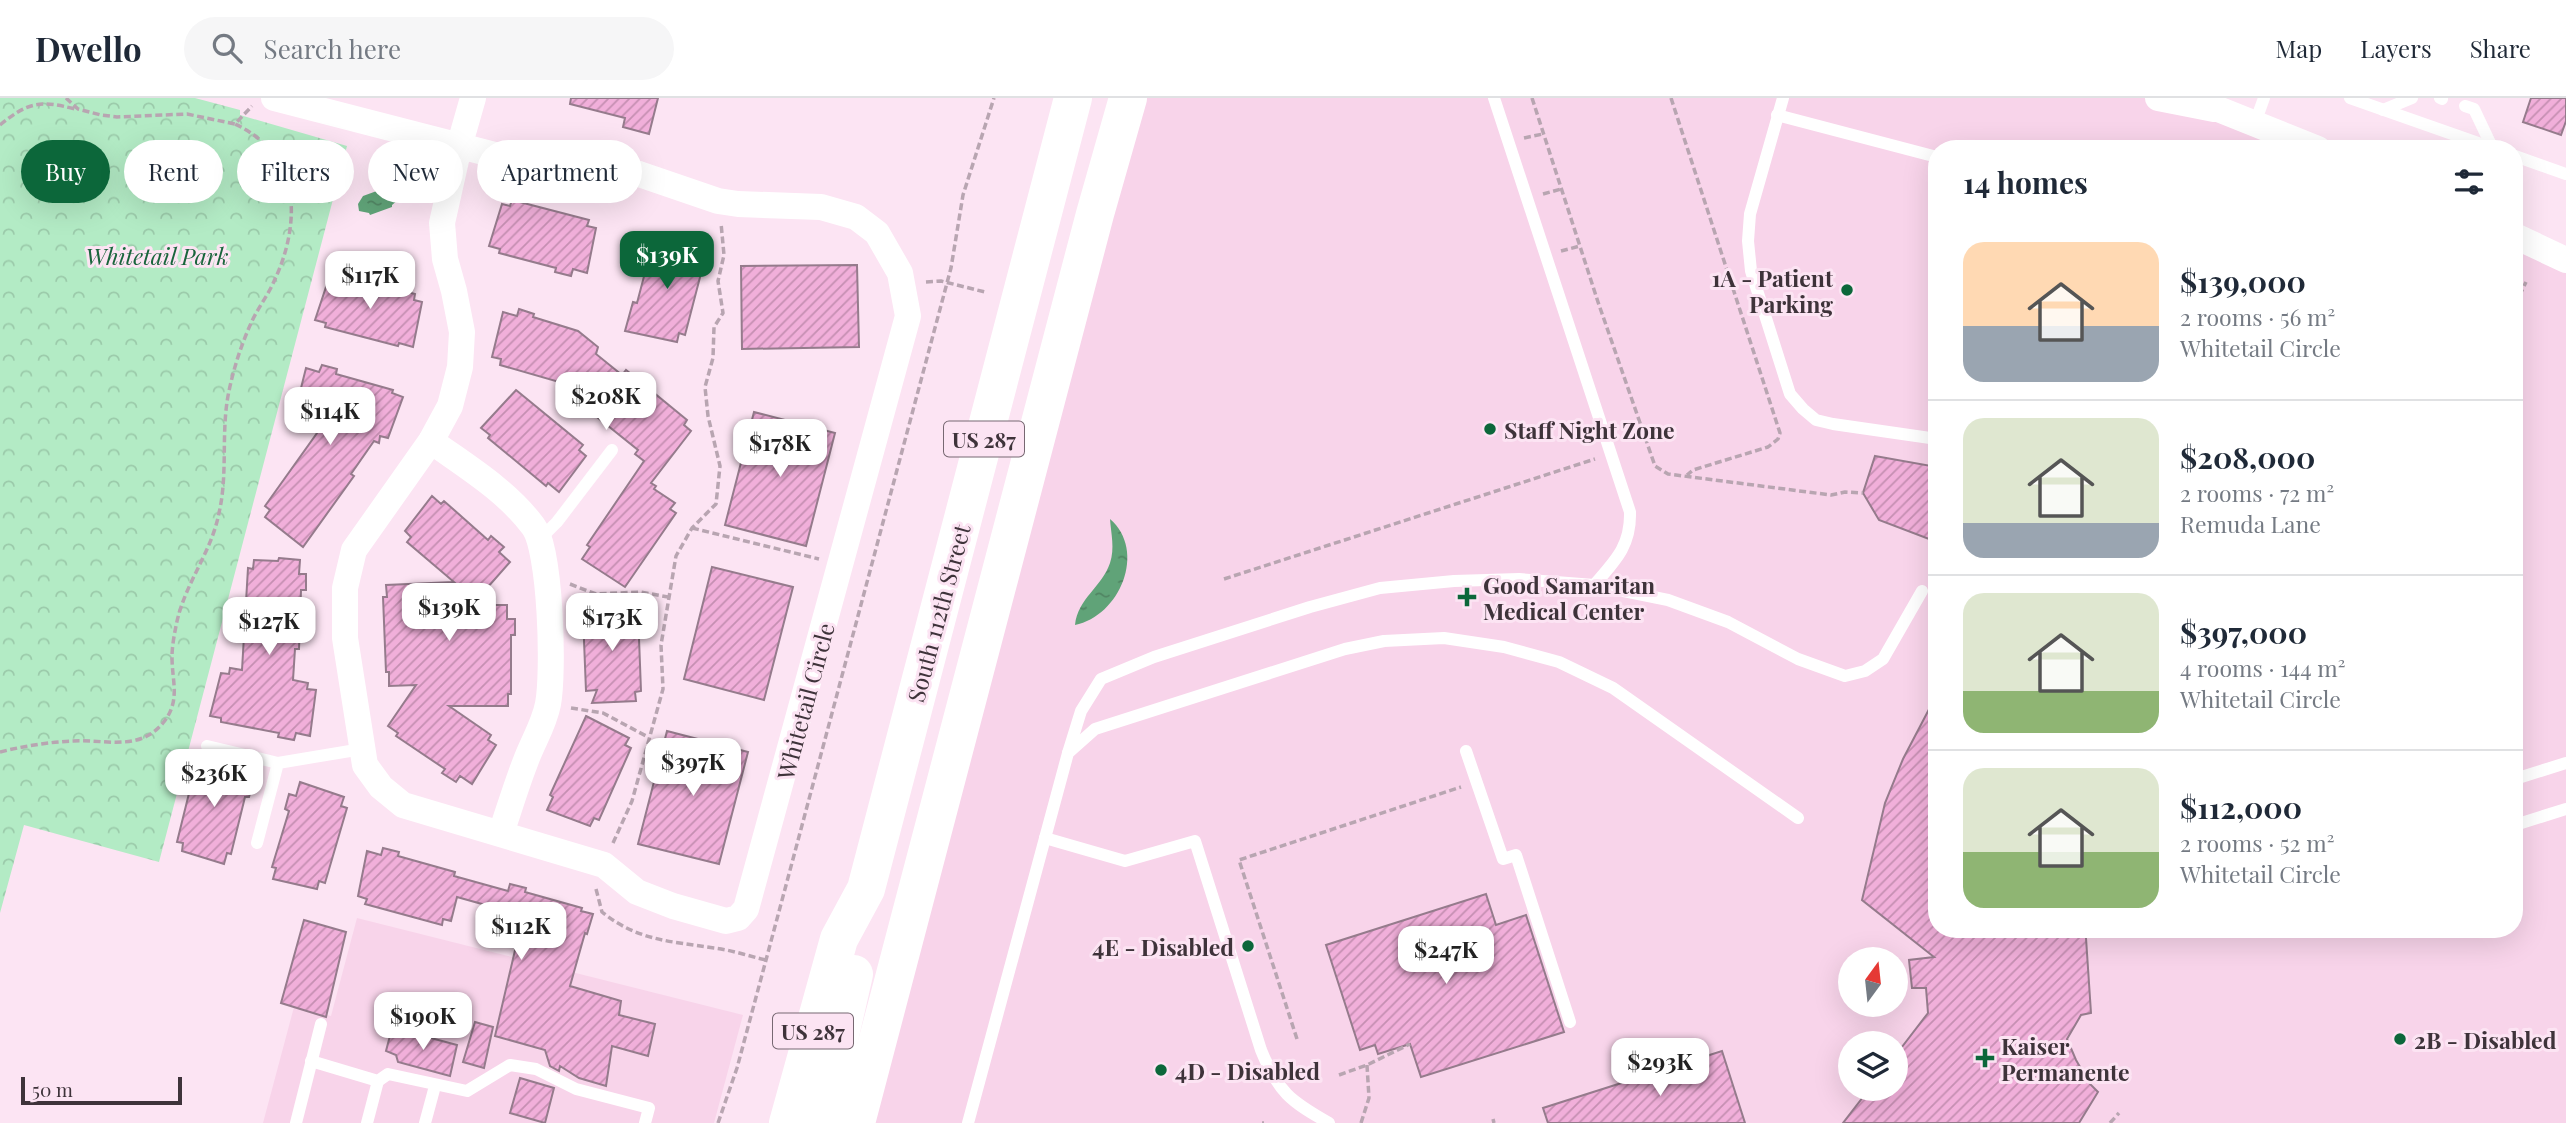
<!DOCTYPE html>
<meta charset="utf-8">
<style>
:root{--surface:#fff;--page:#f6f6f7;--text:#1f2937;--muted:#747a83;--line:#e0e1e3;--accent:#0c673a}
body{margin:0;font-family:"Playfair Display",serif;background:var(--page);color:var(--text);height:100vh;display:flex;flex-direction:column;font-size:26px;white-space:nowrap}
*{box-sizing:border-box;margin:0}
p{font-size:23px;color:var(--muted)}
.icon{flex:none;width:38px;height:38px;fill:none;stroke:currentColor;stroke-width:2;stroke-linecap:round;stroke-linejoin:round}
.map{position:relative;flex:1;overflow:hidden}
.panel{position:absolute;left:1928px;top:42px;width:595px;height:798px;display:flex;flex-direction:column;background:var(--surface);border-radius:28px;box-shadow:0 7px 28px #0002}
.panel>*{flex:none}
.banner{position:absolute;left:21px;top:42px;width:665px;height:63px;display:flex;gap:14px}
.needle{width:46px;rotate:15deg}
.fabs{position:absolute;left:1838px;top:849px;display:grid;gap:14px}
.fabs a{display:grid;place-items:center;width:70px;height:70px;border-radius:50%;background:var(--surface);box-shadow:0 7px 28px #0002;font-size:35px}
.scale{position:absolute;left:21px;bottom:18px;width:161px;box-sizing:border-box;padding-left:7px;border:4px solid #3e333a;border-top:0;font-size:19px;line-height:24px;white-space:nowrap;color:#3e333a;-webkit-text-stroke:5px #fce4f3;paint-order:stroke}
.price{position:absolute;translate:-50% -60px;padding:0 16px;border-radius:14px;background:#fff;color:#222;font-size:23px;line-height:46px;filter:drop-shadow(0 2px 4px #0008)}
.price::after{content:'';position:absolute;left:50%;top:42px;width:21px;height:16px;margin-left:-10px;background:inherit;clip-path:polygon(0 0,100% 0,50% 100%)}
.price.current{background:var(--accent);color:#fff}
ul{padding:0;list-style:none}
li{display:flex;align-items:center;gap:21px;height:175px;padding:0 35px}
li+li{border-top:2px solid var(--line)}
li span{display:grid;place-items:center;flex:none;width:196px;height:140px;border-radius:21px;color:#555}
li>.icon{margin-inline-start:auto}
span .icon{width:84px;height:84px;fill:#fffc;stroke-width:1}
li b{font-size:30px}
h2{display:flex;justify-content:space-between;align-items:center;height:84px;padding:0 35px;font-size:30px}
.chip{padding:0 24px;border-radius:32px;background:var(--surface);box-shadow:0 7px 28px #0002;font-size:24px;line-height:63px}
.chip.current{background:var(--accent);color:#fff}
header{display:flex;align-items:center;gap:42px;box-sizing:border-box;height:98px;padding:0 35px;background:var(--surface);border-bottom:2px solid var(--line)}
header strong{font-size:33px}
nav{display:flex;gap:38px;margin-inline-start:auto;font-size:24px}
.search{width:490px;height:63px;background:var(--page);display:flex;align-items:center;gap:18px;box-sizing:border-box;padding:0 24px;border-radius:38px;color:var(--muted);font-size:26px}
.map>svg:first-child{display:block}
.built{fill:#f8d4ea;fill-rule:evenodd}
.park{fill:url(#park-crowns)}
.water{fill:url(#water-ripples)}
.building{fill:url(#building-hatch);stroke:#957b8c;stroke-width:2}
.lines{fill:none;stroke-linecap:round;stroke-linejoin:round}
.path{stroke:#b8a5b1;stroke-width:3.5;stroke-dasharray:7 3.5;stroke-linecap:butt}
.service{stroke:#fff;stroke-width:12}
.minor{stroke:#fff;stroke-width:26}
.primary{stroke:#fff;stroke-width:38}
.poi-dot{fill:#0c673a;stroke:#fce4f3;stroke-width:2.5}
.labels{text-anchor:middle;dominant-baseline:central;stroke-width:6;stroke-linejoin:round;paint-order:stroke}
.shield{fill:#fce4f3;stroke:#776872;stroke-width:2}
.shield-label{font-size:21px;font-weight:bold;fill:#3e333a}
.park-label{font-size:23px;font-style:italic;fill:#19653c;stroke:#fce4f3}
.poi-label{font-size:23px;font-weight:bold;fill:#3e333a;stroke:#fce4f3;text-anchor:start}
.street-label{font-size:23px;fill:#3e333a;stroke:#fce4f3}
</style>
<header>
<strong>Dwello</strong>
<div class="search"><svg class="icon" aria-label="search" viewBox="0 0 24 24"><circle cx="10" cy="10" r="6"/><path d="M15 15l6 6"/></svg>Search here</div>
<nav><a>Map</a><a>Layers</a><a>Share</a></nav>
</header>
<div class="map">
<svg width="2566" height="1025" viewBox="0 0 2566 1025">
<defs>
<pattern id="park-crowns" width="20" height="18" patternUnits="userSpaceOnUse" patternTransform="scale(1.75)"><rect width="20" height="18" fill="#b3ebc5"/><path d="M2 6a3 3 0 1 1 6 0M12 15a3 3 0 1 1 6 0" fill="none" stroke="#9bcaaa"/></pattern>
<pattern id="water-ripples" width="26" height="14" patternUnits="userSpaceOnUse" patternTransform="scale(1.75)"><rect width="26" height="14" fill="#60a378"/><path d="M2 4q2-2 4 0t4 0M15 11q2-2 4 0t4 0" fill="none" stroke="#518563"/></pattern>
<pattern id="building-hatch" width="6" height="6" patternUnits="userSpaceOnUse" patternTransform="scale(1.75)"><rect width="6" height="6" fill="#f1afda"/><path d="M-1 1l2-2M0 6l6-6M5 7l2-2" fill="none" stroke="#c58fb2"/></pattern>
</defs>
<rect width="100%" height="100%" fill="#fce4f3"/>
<g class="built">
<path d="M1131 0H2158L2318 51H1937V831H2515V140L2566 166V1025H854ZM1850 861H1895V906H1850ZM1850 945H1895V990H1850Z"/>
<path d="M357 820 743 917 714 1025H263L294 909 331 918Z"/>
</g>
<path class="park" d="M0 0H195L240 12V17L347 48 159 764 24 727 0 815Z"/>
<g class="water">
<path d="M385 90 386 92H394L398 102 392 107V109L370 117 369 115 359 113 358 106 363 98Z"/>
<path d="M1110 421C1147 453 1120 518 1075 527 1078 500 1102 489 1110 465 1115 450 1111 436 1110 421Z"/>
</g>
<g class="building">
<path d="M571 0H658L649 36 623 29 625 20 570 6Z"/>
<path d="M2531 0H2566V23L2561 37 2523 24Z"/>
<path d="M512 102 589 122 587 128 596 130 587 175 573 171 571 178 555 174 556 170 499 155 500 151 489 148 502 106 510 108Z"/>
<path d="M658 137 701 151 699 159 705 160 685 237 679 235 677 244 625 233 633 204 637 205 652 148 655 149Z"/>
<path d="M857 167 859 249 742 251 741 168Z"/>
<path d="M339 176 415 196 414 202 422 204 413 249 399 245 398 248 325 229 326 225 315 222 329 180 337 182Z"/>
<path d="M519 211 534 216 533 219 578 233 598 249 596 256 622 277 626 272 687 322 684 327 691 333 651 385 656 388 654 391 675 405 670 411 676 415 625 489 582 461 590 449 587 447 644 363 635 356 638 352 592 315 594 312 585 304 594 294 500 267 501 261 492 259 503 214 517 218Z"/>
<path d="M322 267 337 271 336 276 393 292 392 295 403 299 388 340 380 338 379 345 374 343 351 376 354 378 303 449 265 419 270 412 265 408 322 328 302 323 304 317 295 314 306 270 319 274Z"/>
<path d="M516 292 583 347 579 352 586 358 559 394 548 385 546 388 488 340 490 337 481 330Z"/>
<path d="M754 314 835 335 806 448 725 427Z"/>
<path d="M1875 358 1937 369V444L1879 422 1863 395Z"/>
<path d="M432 398 441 406 444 403 488 442 491 438 504 449 499 454 510 464 472 507H507V521H515V537H511V596H508V608H449L491 637 488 642 496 647 472 686 460 678 456 684 442 675 445 671 396 638 398 635 388 628 416 587 389 588V574H386L383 499H387L386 487 454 484 407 444 411 439 405 433Z"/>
<path d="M279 460 300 462 299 476H306V492H301L299 551H295L293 582 308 585 307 591 316 592 310 638 296 635 294 642 278 639 279 635 221 624V620L210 618 221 575 229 576 230 570 242 572 248 470 253 471 254 462 278 463Z"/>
<path d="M712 469 793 489 764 602 684 581Z"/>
<path d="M614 504 612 508 631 507V515L638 514 641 593 635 594 636 603 592 605 597 592 586 593 583 517H587L586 506Z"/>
<path d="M1937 596V831H2088L2086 840 2091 915 2081 917 2067 941 2076 962 2090 986 2098 994 2079 1025H1843L1870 990H1895V958L1928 915 1926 890H1912L1909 862 1934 859 1862 802 1885 705 1903 661Z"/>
<path d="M586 618 629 640 625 647 631 650 599 722 594 720 590 728 547 712 553 699 550 697Z"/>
<path d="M667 633 748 654 719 766 638 746Z"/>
<path d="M204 659 249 668 246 682 253 684 249 699H245L231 756 227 755 224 766 182 753 183 745 177 744 196 667 202 668Z"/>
<path d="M300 684 344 699 341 708 347 710 325 785 319 783 317 791 273 781 276 770 272 769 289 713 285 711 289 696 296 698Z"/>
<path d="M383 750 399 754 398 758 455 774 454 778 508 793 510 786 526 790 525 794 582 810 581 813 593 816 587 836 585 835 570 888 621 903 619 917 655 926 648 958 612 948 606 988 579 980 560 968 559 973 550 968 545 952 495 938 516 848 492 842 494 836 485 834 491 810 489 808 457 799 451 823 443 821 442 827 365 806 367 801 358 798 367 753 381 757Z"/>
<path d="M1486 796 1496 827 1526 817 1564 934 1421 979 1410 946 1378 956 1375 947 1360 952 1326 847Z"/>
<path d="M304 822 346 834 326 919 281 905Z"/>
<path d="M475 924 493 929 484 970 463 964Z"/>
<path d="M401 932 457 947 450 978 398 964 396 957 386 953 391 934 399 936Z"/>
<path d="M1722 953 1745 1025H1548L1543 1010Z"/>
<path d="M520 980 554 990 545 1025 510 1015Z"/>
</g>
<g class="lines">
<g class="path">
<path d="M66 0 78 11 101 17 117 19 187 16 235 26 252 8"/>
<path d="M1532 0 1598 204 1655 368 1668 376 1831 397 1845 394 1863 395"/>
<path d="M1671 0 1780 335 1778 341 1768 349 1693 372 1687 377"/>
<path d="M0 27C28 4 40 2 75 11"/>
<path d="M1524 40 1543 36"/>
<path d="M1543 96 1561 91"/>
<path d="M1561 153 1580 148"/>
<path d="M926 184 941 183 985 194"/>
<path d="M2515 207 2526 184"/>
<path d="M1625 342 1643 335"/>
<path d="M692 430 819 461"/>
<path d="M1224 481 1595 361"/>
<path d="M570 486 596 496 641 494 668 499"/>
<path d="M571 610 603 615 648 639"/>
<path d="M0 654C24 648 49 644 73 643 105 641 139 654 163 625 181 603 172 584 172 559 172 549 174 538 176 528 184 486 211 456 219 415 228 376 221 337 228 298 233 272 241 247 252 223 259 208 269 196 275 181 286 158 293 129 291 104 289 68 267 41 235 26"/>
<path d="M613 745 632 703 663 591 661 547 676 458 692 430 716 406 720 368 708 318 705 289 713 260 714 229 723 215 718 183 724 157 721 125"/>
<path d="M596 791 602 814C638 843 670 843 714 850 731 852 749 858 766 862"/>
<path d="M1297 941 1239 762 1461 689"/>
<path d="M1339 977 1367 967 1410 946"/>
<path d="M1493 1021 1494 1025"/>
<path d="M718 1025 737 970 766 862 951 170 963 97 994 0"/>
<path d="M1262 1025H1264"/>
<path d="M1361 1025 1369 1000 1367 967"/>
<path d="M2110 1025 2119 1015"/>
</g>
<g class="service">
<path d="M1494 0 1630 414C1631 448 1615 463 1594 487"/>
<path d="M1783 0 1750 116 1748 143 1751 173 1790 296 1803 311 1816 322 1833 326 1937 341"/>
<path d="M2350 0 2495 51"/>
<path d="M2440 0 2442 1"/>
<path d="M2465 8 2474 11 2492 49"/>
<path d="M2383 12 2412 0"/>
<path d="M1777 17 1937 59"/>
<path d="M2255 25 2264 0"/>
<path d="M2515 58 2566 76"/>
<path d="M539 442 557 424 612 352"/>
<path d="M207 648 278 665"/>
<path d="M1466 653 1503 761 1516 757 1570 924"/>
<path d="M1068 655 1081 613 1101 581 1154 559 1310 509 1380 490 1454 483 1519 481 1594 487 1668 502 1728 524 1798 561 1845 578 1865 573 1883 561 1922 493"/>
<path d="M2515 681 2566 665"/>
<path d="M2515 727 2566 711"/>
<path d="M1045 740 1125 763 1195 743 1261 952C1278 994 1290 1003 1329 1025"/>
<path d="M257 745 278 665 362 651"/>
<path d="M311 963 378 983 388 976 467 993 510 967 536 971 576 991 649 1010 645 1025"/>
<path d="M296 1025 321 926"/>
<path d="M367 1025 378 983"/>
<path d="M425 1025 435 988"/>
<path d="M968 1025 1068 655 1095 631 1345 551 1384 543 1444 540 1504 549 1559 564 1613 590 1798 720"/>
</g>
<g class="minor">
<path d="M274 0 510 61 639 76 718 103 738 106 821 109 856 119 877 135 900 175 908 218 746 811 738 820 726 823 673 808 637 794 604 767 403 707 381 689 365 667 345 540V490L354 452 431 343 450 308 460 269 462 234 454 193 445 161 442 125 459 49 473 0"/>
<path d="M2158 0 2214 11"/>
<path d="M2198 0 2218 11 2318 51"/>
<path d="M2515 138 2566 162"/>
<path d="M431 343C467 369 506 392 533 428 551 451 554 575 548 606 544 627 532 645 525 665 516 688 509 712 501 735"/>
</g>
<g class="primary">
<path d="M788 1025 839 841 866 791 1073 0"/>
<path d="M820 1025 854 876"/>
<path d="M856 1025 1095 116 1128 0"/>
</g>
</g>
<g class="poi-dot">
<circle cx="1847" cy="192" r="7"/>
<circle cx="1490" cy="331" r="7"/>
<path d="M1463.5 488.5h7v7h7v7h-7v7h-7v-7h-7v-7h7z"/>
<circle cx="1248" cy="848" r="7"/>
<circle cx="2400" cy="941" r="7"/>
<path d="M1981.5 949.5h7v7h7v7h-7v7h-7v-7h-7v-7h7z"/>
<circle cx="1161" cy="972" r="7"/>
</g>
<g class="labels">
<g class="shield">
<rect x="944" y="323.5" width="80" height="35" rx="5"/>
<rect x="773" y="915.5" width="80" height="35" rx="5"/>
</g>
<g class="shield-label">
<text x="984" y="341">US 287</text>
<text x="813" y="933">US 287</text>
</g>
<g class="park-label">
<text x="157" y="157">Whitetail Park</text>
</g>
<g class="poi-label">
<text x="1833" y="179" text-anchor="end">1A - Patient<tspan x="1833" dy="26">Parking</tspan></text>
<text x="1504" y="331">Staff Night Zone</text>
<text x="1483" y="486">Good Samaritan<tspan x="1483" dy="26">Medical Center</tspan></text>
<text x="1234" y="848" text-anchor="end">4E - Disabled</text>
<text x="2414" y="941">2B - Disabled</text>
<text x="2001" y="947">Kaiser<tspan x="2001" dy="26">Permanente</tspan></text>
<text x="1175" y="972">4D - Disabled</text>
</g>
<g class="street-label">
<text transform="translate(938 515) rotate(-75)">South 112th Street</text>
<text transform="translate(805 603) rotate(-75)">Whitetail Circle</text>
</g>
</g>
</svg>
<div class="fabs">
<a><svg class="needle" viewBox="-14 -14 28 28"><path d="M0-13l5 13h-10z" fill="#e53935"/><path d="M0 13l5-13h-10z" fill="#747a83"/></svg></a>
<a><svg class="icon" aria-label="layers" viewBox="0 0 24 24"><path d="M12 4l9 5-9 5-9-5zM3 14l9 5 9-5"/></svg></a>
</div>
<div class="scale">50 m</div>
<b class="price current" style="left:667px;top:193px">$139K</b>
<b class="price" style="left:370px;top:213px">$117K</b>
<b class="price" style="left:606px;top:334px">$208K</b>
<b class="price" style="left:330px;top:349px">$114K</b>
<b class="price" style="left:780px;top:381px">$178K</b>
<b class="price" style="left:449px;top:545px">$139K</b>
<b class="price" style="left:612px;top:555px">$173K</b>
<b class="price" style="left:269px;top:559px">$127K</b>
<b class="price" style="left:693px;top:700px">$397K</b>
<b class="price" style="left:214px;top:711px">$236K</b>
<b class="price" style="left:521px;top:864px">$112K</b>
<b class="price" style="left:1446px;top:888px">$247K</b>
<b class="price" style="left:423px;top:954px">$190K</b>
<b class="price" style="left:1660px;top:1000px">$293K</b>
<div class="banner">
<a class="chip current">Buy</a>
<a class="chip">Rent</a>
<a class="chip">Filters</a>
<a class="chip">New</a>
<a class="chip">Apartment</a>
</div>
<section class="panel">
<h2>14 homes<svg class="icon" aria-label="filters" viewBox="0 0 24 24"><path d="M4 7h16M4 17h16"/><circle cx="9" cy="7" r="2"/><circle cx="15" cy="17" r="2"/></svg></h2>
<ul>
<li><span style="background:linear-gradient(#ffd9b3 60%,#9aa5b1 0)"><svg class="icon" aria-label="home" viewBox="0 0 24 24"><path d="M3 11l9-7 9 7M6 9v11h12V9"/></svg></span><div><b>$139,000</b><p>2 rooms · 56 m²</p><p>Whitetail Circle</p></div></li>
<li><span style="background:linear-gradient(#dfe7d0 75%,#9aa5b1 0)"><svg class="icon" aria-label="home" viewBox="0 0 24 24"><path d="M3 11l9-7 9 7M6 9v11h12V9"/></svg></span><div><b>$208,000</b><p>2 rooms · 72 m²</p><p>Remuda Lane</p></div></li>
<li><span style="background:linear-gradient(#dfe7d0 70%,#8fb573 0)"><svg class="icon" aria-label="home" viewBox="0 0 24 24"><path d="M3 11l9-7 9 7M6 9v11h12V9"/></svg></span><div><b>$397,000</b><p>4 rooms · 144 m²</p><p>Whitetail Circle</p></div></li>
<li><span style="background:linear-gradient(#dfe7d0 60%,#8fb573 0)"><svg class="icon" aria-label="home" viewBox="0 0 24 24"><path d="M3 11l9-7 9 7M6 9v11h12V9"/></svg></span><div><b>$112,000</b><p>2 rooms · 52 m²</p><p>Whitetail Circle</p></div></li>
</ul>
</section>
</div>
